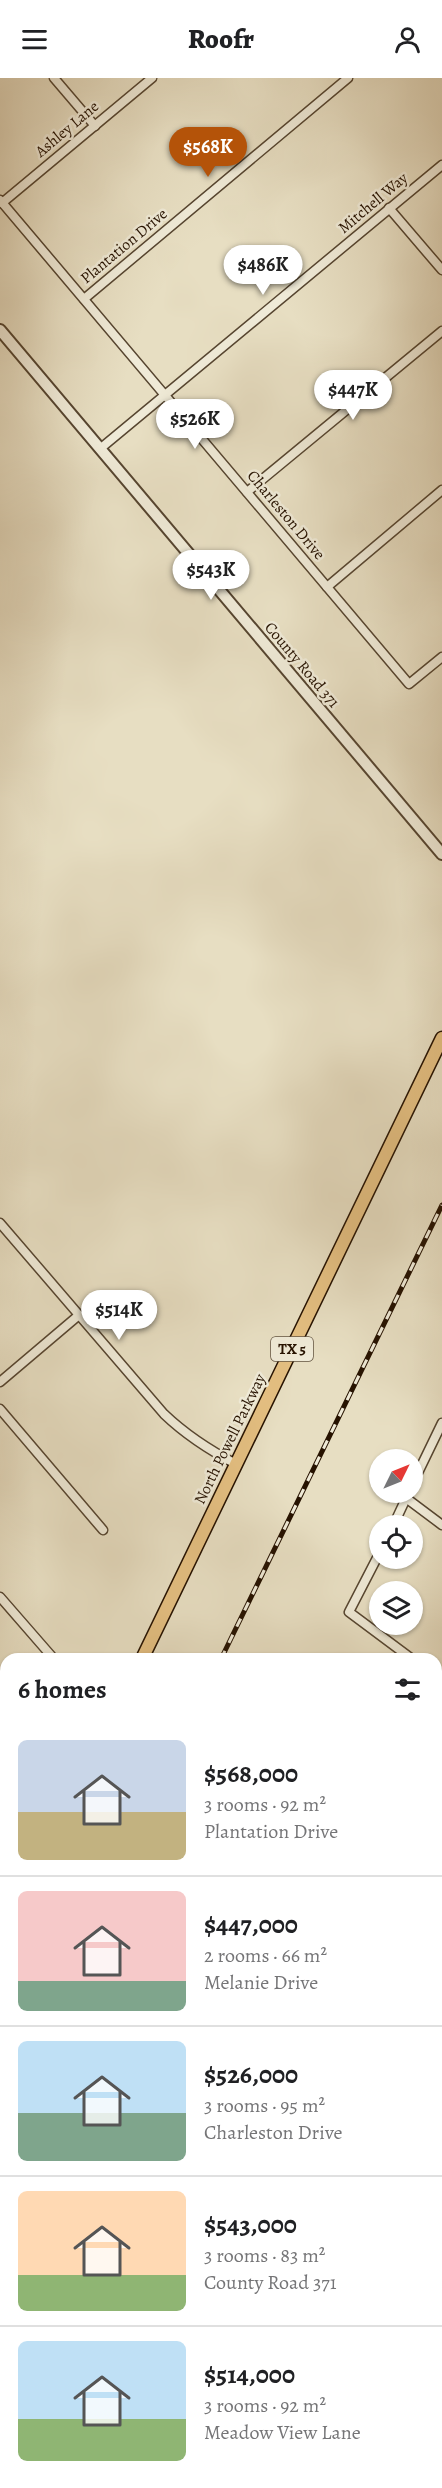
<!DOCTYPE html>
<meta charset="utf-8">
<style>
:root{--surface:#fff;--page:#f6f6f6;--text:#202124;--muted:#757577;--line:#e0e0e0;--accent:#b45309}
body{margin:0;font-family:Alegreya,serif;background:var(--page);color:var(--text);height:100vh;display:flex;flex-direction:column;font-size:22px;white-space:nowrap}
*{box-sizing:border-box;margin:0}
p{font-size:20px;color:var(--muted)}
.icon{flex:none;width:33px;height:33px;fill:none;stroke:currentColor;stroke-width:2;stroke-linecap:round;stroke-linejoin:round}
.map{position:relative;flex:1;overflow:hidden}
.side{position:absolute;left:0px;top:1575px;width:442px;height:836px;display:flex;flex-direction:column;background:var(--surface);border-radius:18px 18px 0 0;box-shadow:0 2px 4px #0004}
.side>*{flex:none}
.needle{width:39px;rotate:47deg}
.buttons{position:absolute;left:369px;top:1371px;display:grid;gap:12px}
.buttons a{display:grid;place-items:center;width:54px;height:54px;border-radius:50%;background:var(--surface);box-shadow:0 2px 4px #0004;font-size:30px}
.price{position:absolute;translate:-50% -51px;padding:0 14px;border-radius:21px;background:#fff;color:#222;font-size:20px;line-height:39px;filter:drop-shadow(0 2px 3px #0008)}
.price::after{content:'';position:absolute;left:50%;top:36px;width:18px;height:14px;margin-left:-9px;background:inherit;clip-path:polygon(0 0,100% 0,50% 100%)}
.price.current{background:var(--accent);color:#fff}
ul{padding:0;list-style:none}
li{display:flex;align-items:center;gap:18px;height:150px;padding:0 18px}
li+li{border-top:2px solid var(--line)}
li span{display:grid;place-items:center;flex:none;width:168px;height:120px;border-radius:9px;color:#555}
li>.icon{margin-inline-start:auto}
span .icon{width:72px;height:72px;fill:#fffc;stroke-width:1}
li b{font-size:26px}
h2{display:flex;justify-content:space-between;align-items:center;height:72px;padding:0 18px;font-size:26px}
header{display:flex;justify-content:space-between;align-items:center;height:78px;padding:0 18px;background:var(--surface);font-size:27px;font-weight:800}
.map>svg:first-child{display:block}
.lines{fill:none;stroke-linecap:round;stroke-linejoin:round}
.minor-casing{stroke:#564530;stroke-width:11}
.tertiary-casing{stroke:#564530;stroke-width:14}
.primary-casing{stroke:#261200;stroke-width:15}
.minor{stroke:#efead7;stroke-width:8}
.tertiary{stroke:#efead7;stroke-width:10}
.primary{stroke:#e4bf81;stroke-width:12}
.rail-casing{stroke:#261200;stroke-width:5}
.rail{stroke:#efead7;stroke-width:3;stroke-dasharray:9;stroke-linecap:butt}
.labels{text-anchor:middle;dominant-baseline:central;stroke-width:5;stroke-linejoin:round;paint-order:stroke}
.shield{fill:#efead7;stroke:#625340;stroke-width:1.5}
.shield-label{font-size:15px;font-weight:bold;fill:#261200}
.street-label{font-size:16px;fill:#261200;stroke:#efead7}
</style>
<header><svg class="icon" aria-label="menu" viewBox="0 0 24 24"><path d="M4 6h16M4 12h16M4 18h16"/></svg>Roofr<svg class="icon" aria-label="person" viewBox="0 0 24 24"><circle cx="12" cy="8" r="4"/><path d="M4 21q1-7 8-7t8 7"/></svg></header>
<div class="map">
<svg width="442" height="2410" viewBox="0 0 442 2410">
<rect width="100%" height="100%" fill="#e7dec2"/>
<filter id="stains"><feTurbulence type="fractalNoise" baseFrequency=".00333" numOctaves="4"/><feColorMatrix values="0 0 0 0 .2 0 0 0 0 .09 0 0 0 0 .02 0 0 0 .5 -.17"/></filter>
<radialGradient id="worn" r=".72"><stop offset=".6" stop-color="#630" stop-opacity="0"/><stop offset="1" stop-color="#630" stop-opacity=".3"/></radialGradient>
<g class="lines">
<defs>
<g id="minor">
<path d="M54 0 95 48"/>
<path d="M0 122 409 606 442 579"/>
<path d="M2 125 152 0"/>
<path d="M389 130 442 192"/>
<path d="M84 221 348 0"/>
<path d="M101 370 442 87"/>
<path d="M247 414 442 253"/>
<path d="M327 509 442 412"/>
<path d="M0 1145 164 1336C186 1357 209 1372 236 1386"/>
<path d="M0 1304 79 1237"/>
<path d="M0 1331 103 1452"/>
<path d="M412 1407 442 1345"/>
<path d="M406 1420 442 1447"/>
<path d="M393 1448 409 1414"/>
<path d="M380 1474 349 1534 412 1581"/>
<path d="M0 1519 54 1581"/>
<path d="M436 1600 442 1604"/>
<path d="M436 1762 442 1766"/>
<path d="M436 1952 442 1939"/>
<path d="M436 2152 442 2155"/>
<path d="M0 2235 6 2223"/>
<path d="M0 2374 6 2381"/>
<path d="M26 2404 31 2410"/>
<path d="M193 2404 198 2410"/>
<path d="M181 2410 187 2404"/>
</g>
<path id="tertiary" d="M0 252 442 776"/>
<g id="primary">
<path d="M142 1581 442 960"/>
<path d="M0 1877 6 1864"/>
</g>
</defs>
<use href="#minor" class="minor-casing"/>
<use href="#tertiary" class="tertiary-casing"/>
<use href="#primary" class="primary-casing"/>
<use href="#minor" class="minor"/>
<use href="#tertiary" class="tertiary"/>
<use href="#primary" class="primary"/>
<defs>
<g id="rail">
<path d="M221 1581 442 1127"/>
<path d="M0 2034 6 2022"/>
</g>
</defs>
<use href="#rail" class="rail-casing"/>
<use href="#rail" class="rail"/>
</g>
<g class="labels">
<rect class="shield" x="271" y="1259" width="42" height="24" rx="4.5"/>
<g class="shield-label">
<text x="292" y="1271">TX 5</text>
</g>
<g class="street-label">
<text transform="translate(67 51) rotate(-40)">Ashley Lane</text>
<text transform="translate(373 125) rotate(-40)">Mitchell Way</text>
<text transform="translate(124 168) rotate(-40)">Plantation Drive</text>
<text transform="translate(286 437) rotate(50)">Charleston Drive</text>
<text transform="translate(302 587) rotate(50)">County Road 371</text>
<text transform="translate(230 1361) rotate(-64)">North Powell Parkway</text>
</g>
</g>
<rect width="100%" height="100%" filter="url(#stains)"/>
<rect width="100%" height="100%" fill="url(#worn)"/>
</svg>
<div class="buttons">
<a><svg class="needle" viewBox="-14 -14 28 28"><path d="M0-13l5 13h-10z" fill="#e53935"/><path d="M0 13l5-13h-10z" fill="#757577"/></svg></a>
<a><svg class="icon" aria-label="locate" viewBox="0 0 24 24"><circle cx="12" cy="12" r="6"/><path d="M12 2v4M12 18v4M2 12h4M18 12h4"/></svg></a>
<a><svg class="icon" aria-label="layers" viewBox="0 0 24 24"><path d="M12 4l9 5-9 5-9-5zM3 14l9 5 9-5"/></svg></a>
</div>
<b class="price current" style="left:208px;top:100px">$568K</b>
<b class="price" style="left:263px;top:218px">$486K</b>
<b class="price" style="left:353px;top:343px">$447K</b>
<b class="price" style="left:195px;top:372px">$526K</b>
<b class="price" style="left:211px;top:523px">$543K</b>
<b class="price" style="left:119px;top:1263px">$514K</b>
<section class="side">
<h2>6 homes<svg class="icon" aria-label="filters" viewBox="0 0 24 24"><path d="M4 7h16M4 17h16"/><circle cx="9" cy="7" r="2"/><circle cx="15" cy="17" r="2"/></svg></h2>
<ul>
<li><span style="background:linear-gradient(#c9d6e8 60%,#c2b280 0)"><svg class="icon" aria-label="home" viewBox="0 0 24 24"><path d="M3 11l9-7 9 7M6 9v11h12V9"/></svg></span><div><b>$568,000</b><p>3 rooms · 92 m²</p><p>Plantation Drive</p></div></li>
<li><span style="background:linear-gradient(#f6c9c9 75%,#7fa58c 0)"><svg class="icon" aria-label="home" viewBox="0 0 24 24"><path d="M3 11l9-7 9 7M6 9v11h12V9"/></svg></span><div><b>$447,000</b><p>2 rooms · 66 m²</p><p>Melanie Drive</p></div></li>
<li><span style="background:linear-gradient(#bfe0f5 60%,#7fa58c 0)"><svg class="icon" aria-label="home" viewBox="0 0 24 24"><path d="M3 11l9-7 9 7M6 9v11h12V9"/></svg></span><div><b>$526,000</b><p>3 rooms · 95 m²</p><p>Charleston Drive</p></div></li>
<li><span style="background:linear-gradient(#ffd9b3 70%,#8fb573 0)"><svg class="icon" aria-label="home" viewBox="0 0 24 24"><path d="M3 11l9-7 9 7M6 9v11h12V9"/></svg></span><div><b>$543,000</b><p>3 rooms · 83 m²</p><p>County Road 371</p></div></li>
<li><span style="background:linear-gradient(#bfe0f5 65%,#8fb573 0)"><svg class="icon" aria-label="home" viewBox="0 0 24 24"><path d="M3 11l9-7 9 7M6 9v11h12V9"/></svg></span><div><b>$514,000</b><p>3 rooms · 92 m²</p><p>Meadow View Lane</p></div></li>
</ul>
</section>
</div>
